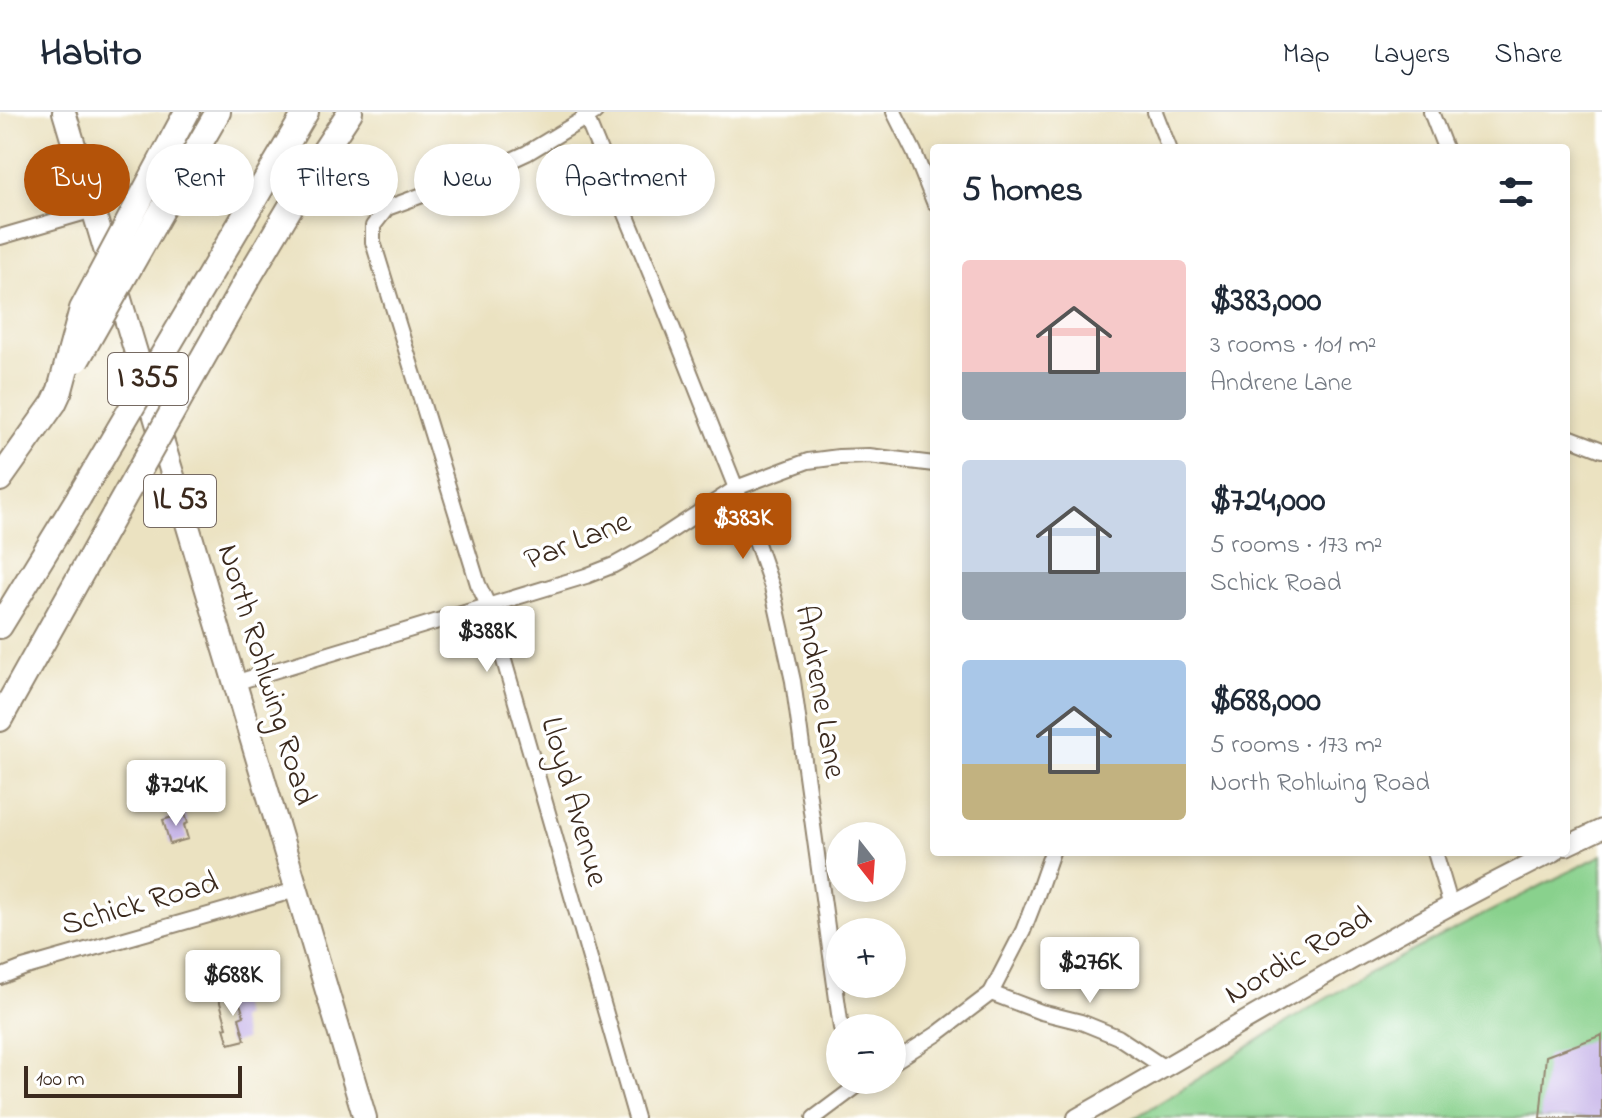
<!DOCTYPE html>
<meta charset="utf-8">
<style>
:root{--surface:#fff;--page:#f2f2f3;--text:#1f2937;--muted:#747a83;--line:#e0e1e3;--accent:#b45309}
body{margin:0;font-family:"Indie Flower",sans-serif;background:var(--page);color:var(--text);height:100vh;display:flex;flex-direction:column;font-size:30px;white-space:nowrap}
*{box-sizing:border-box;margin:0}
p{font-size:26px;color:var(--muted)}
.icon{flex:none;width:44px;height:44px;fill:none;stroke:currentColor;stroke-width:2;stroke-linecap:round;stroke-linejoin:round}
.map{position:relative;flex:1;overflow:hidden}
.drawer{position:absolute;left:930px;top:32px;width:640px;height:712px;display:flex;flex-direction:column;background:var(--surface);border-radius:8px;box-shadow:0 4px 12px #0003}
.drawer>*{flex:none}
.top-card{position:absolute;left:24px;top:32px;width:760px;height:72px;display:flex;gap:16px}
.needle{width:52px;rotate:163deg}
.buttons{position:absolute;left:826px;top:710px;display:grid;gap:16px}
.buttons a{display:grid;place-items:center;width:80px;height:80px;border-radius:50%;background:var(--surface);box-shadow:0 4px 12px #0003;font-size:40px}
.scale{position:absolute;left:24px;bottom:20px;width:218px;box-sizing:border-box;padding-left:8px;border:4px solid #3b2a1e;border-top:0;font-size:22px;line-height:28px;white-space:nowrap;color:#3b2a1e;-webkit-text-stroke:6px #fff;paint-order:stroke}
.price{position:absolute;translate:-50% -68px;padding:0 18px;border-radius:8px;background:#fff;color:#222;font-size:26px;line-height:52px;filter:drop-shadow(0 2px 4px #0008)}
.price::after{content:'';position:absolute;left:50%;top:48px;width:24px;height:18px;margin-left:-12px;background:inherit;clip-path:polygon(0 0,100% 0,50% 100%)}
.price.on{background:var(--accent);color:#fff}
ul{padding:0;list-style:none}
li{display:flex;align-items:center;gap:24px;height:200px;padding:0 32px}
li span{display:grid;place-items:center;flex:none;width:224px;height:160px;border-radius:8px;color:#555}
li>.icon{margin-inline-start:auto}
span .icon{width:96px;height:96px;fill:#fffc;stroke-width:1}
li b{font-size:34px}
h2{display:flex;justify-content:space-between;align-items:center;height:96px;padding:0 32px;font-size:34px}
.chip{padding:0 28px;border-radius:36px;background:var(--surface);box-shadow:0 4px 12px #0003;font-size:28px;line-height:72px}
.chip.on{background:var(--accent);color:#fff}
header{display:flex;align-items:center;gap:48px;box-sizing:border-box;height:112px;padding:0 40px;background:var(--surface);border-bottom:2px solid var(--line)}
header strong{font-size:38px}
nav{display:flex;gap:44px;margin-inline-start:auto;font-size:28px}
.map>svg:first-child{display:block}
.green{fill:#89d18d;stroke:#627e56;stroke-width:2}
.building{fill:#cab9ea}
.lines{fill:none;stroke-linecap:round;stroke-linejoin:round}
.street-casing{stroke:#938670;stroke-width:18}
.secondary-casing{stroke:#938670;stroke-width:22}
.primary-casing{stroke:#938670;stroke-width:26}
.highway-casing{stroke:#938670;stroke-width:28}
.street{stroke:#fff;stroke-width:14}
.secondary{stroke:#fff;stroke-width:18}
.primary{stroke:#fff;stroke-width:22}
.highway{stroke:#fff;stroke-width:24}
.highway-bridge-casing{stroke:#938670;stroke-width:28;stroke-linecap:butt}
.highway-bridge{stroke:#fff;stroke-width:24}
.labels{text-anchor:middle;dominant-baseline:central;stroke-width:7;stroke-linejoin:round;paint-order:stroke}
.shield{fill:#fff;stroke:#766a62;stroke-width:2}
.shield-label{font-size:30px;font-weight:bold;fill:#3b2a1e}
.street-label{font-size:32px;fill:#3b2a1e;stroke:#fff}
</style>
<header>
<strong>Habito</strong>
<nav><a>Map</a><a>Layers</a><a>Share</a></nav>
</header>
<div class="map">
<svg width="1602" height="1006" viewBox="0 0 1602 1006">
<rect width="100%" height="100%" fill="#fff"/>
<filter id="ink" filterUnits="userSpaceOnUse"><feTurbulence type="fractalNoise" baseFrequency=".0125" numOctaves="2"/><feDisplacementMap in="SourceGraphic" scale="16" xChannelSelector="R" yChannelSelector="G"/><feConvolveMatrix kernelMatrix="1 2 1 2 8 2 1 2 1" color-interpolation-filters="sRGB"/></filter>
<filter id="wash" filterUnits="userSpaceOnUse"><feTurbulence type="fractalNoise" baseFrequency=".006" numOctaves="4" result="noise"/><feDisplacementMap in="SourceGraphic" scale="32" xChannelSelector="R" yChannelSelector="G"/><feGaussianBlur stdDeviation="1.8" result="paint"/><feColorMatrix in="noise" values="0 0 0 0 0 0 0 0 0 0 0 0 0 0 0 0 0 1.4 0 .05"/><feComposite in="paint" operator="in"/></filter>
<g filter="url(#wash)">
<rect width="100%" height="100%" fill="#ebe2c1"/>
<path class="green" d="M1602 743V1006H1134C1196 971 1254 929 1315 893 1408 838 1506 792 1602 743Z"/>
<g id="blocks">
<g class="building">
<path d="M185 701 188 711 184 713 188 727 170 732 163 708Z"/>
<path d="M237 882 244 904 239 906 245 928 229 932 224 916 227 915 219 887Z"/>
<path d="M1602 923V1006H1540L1546 944Z"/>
</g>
</g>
</g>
<g filter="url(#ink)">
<use href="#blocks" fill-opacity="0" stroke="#938670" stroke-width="2"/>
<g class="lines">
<defs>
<g id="street">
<path d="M584 0 659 182 751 414 772 475 793 569 841 916"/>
<path d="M595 0 527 41 488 59 387 96 373 114V130L478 472 488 493 636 1006"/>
<path d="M894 0 914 40 934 90"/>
<path d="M1155 0 1169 36"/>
<path d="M1431 0 1445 36"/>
<path d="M0 125 93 98"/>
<path d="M1566 324 1602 338"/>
<path d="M234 571 586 464 614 453 648 434 736 376 808 349 839 345 869 344 934 352"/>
<path d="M1435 740 1451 794"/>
<path d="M0 865 23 856 296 778"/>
<path d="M991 881 1041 900 1081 910 1118 925 1165 956"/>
<path d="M892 951 937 922 991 881 1023 819 1037 783 1052 740"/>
<path d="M814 1006 865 968"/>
</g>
<g id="secondary">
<path d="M1566 734 1602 717"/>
<path d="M1077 1006C1235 916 1390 821 1554 740"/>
</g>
<path id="primary" d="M64 0 365 1006"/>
<g id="highway">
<path d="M173 26 187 0"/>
<path d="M195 40 218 0"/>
<path d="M218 149 306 0"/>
<path d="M247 168 319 47 350 0"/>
<path d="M0 367 54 291 60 278"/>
<path d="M0 514 79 385"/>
<path d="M0 607 114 403"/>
</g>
</defs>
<use href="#street" class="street-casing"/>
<use href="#secondary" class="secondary-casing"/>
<use href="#primary" class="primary-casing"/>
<use href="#highway" class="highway-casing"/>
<use href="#street" class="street"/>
<use href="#secondary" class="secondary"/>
<use href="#primary" class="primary"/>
<use href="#highway" class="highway"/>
<defs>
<g id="highway-bridge">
<path d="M77 248 195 40"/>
<path d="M60 278 82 197 173 26"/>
<path d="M79 385 218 149"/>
<path d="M114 403 247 168"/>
</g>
</defs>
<use href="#highway-bridge" class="highway-bridge-casing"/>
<use href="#highway-bridge" class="highway-bridge"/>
</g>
</g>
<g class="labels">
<g class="shield">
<rect x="108" y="241" width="80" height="52" rx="6"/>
<rect x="144" y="363" width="72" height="52" rx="6"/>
</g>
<g class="shield-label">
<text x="148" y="267">I 355</text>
<text x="180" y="389">IL 53</text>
</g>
<g class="street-label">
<text transform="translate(578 430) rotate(-22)">Par Lane</text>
<text transform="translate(265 563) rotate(73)">North Rohlwing Road</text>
<text transform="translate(819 580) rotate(80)">Andrene Lane</text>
<text transform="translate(573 690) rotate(74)">Lloyd Avenue</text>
<text transform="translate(140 793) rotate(-16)">Schick Road</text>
<text transform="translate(1299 845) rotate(-30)">Nordic Road</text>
</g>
</g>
</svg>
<div class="buttons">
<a><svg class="needle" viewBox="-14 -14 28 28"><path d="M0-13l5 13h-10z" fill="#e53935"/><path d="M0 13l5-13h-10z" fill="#747a83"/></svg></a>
<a>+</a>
<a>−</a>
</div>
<div class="scale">100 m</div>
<b class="price on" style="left:743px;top:449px">$383K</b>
<b class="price" style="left:487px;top:562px">$388K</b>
<b class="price" style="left:176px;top:716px">$724K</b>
<b class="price" style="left:1090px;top:893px">$276K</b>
<b class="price" style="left:233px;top:906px">$688K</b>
<div class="top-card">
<a class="chip on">Buy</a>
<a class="chip">Rent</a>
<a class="chip">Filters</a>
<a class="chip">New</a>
<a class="chip">Apartment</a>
</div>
<section class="drawer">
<h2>5 homes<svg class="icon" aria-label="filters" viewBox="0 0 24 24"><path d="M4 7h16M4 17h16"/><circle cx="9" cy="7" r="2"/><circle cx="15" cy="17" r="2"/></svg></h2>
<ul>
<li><span style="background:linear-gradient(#f6c9c9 70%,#9aa5b1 0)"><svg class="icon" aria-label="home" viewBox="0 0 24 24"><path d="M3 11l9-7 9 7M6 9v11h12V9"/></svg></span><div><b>$383,000</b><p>3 rooms · 101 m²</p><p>Andrene Lane</p></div></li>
<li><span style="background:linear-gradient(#c9d6e8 70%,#9aa5b1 0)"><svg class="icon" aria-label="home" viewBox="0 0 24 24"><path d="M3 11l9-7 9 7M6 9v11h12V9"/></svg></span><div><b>$724,000</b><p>5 rooms · 173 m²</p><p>Schick Road</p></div></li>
<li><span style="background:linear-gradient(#a9c7e8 65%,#c2b280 0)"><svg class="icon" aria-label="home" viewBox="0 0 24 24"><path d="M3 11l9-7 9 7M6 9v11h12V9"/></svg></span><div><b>$688,000</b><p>5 rooms · 173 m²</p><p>North Rohlwing Road</p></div></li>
</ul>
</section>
</div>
